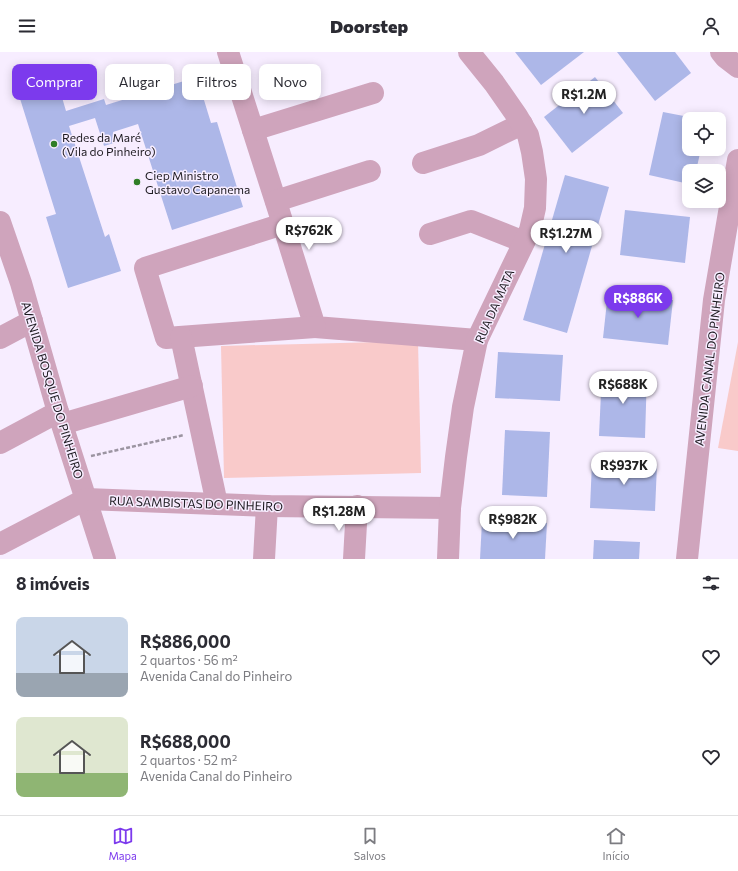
<!DOCTYPE html>
<html lang="pt">
<meta charset="utf-8">
<style>
:root{--surface:#fff;--page:#f2f2f3;--text:#2b2b33;--muted:#7c7c81;--line:#e1e1e2;--accent:#7c3aed}
body{margin:0;font-family:Commissioner,sans-serif;background:var(--page);color:var(--text);height:100vh;display:flex;flex-direction:column;font-size:15px;white-space:nowrap}
*{box-sizing:border-box;margin:0}
p{font-size:13px;color:var(--muted)}
.icon{flex:none;width:22px;height:22px;fill:none;stroke:currentColor;stroke-width:2;stroke-linecap:round;stroke-linejoin:round}
.map{position:relative;height:507px;overflow:hidden}
.details{display:flex;flex-direction:column;background:var(--surface);flex:1}
.details>*{flex:none}
.top-card{position:absolute;left:12px;top:12px;width:400px;height:36px;display:flex;gap:8px}
.controls{position:absolute;left:682px;top:60px;display:grid;gap:8px}
.controls a{display:grid;place-items:center;width:44px;height:44px;border-radius:8px;background:var(--surface);box-shadow:0 2px 10px #0003;font-size:20px}
.price{position:absolute;translate:-50% -34px;padding:0 9px;border-radius:14px;background:#fff;color:#222;font-size:13px;line-height:26px;filter:drop-shadow(0 1px 2px #0008)}
.price::after{content:'';position:absolute;left:50%;top:24px;width:12px;height:9px;margin-left:-6px;background:inherit;clip-path:polygon(0 0,100% 0,50% 100%)}
.price.selected{background:var(--accent);color:#fff}
ul{padding:0;list-style:none}
li{display:flex;align-items:center;gap:12px;height:100px;padding:0 16px}
li span{display:grid;place-items:center;flex:none;width:112px;height:80px;border-radius:8px;color:#555}
li>.icon{margin-inline-start:auto}
span .icon{width:48px;height:48px;fill:#fffc;stroke-width:1}
li b{font-size:17px}
h2{display:flex;justify-content:space-between;align-items:center;height:48px;padding:0 16px;font-size:17px}
.chip{padding:0 14px;border-radius:8px;background:var(--surface);box-shadow:0 2px 10px #0003;font-size:14px;line-height:36px}
.chip.selected{background:var(--accent);color:#fff}
header{display:flex;justify-content:space-between;align-items:center;height:52px;padding:0 16px;background:var(--surface);font-size:18px;font-weight:800}
.tab-bar{display:flex;justify-content:space-around;align-items:center;height:56px;border-top:1px solid var(--line);background:var(--surface);font-size:11px;color:var(--muted)}
.tab-bar a{display:grid;justify-items:center;gap:2px}
.tab-bar .selected{color:var(--accent)}
.map>svg:first-child{display:block}
.green{fill:#f9caca}
.building{fill:#adb7e8}
.lines{fill:none;stroke-linecap:round;stroke-linejoin:round}
.path{stroke:#9b94a1;stroke-width:2.5;stroke-dasharray:4 2;stroke-linecap:butt}
.minor{stroke:#cfa4bc;stroke-width:22}
.poi-dot{fill:#307e27;stroke:#f7edff;stroke-width:1.5}
.labels{text-anchor:middle;dominant-baseline:central;stroke-width:3;stroke-linejoin:round;paint-order:stroke}
.poi-label{font-size:12px;fill:#1d1a20;stroke:#f7edff;text-anchor:start}
.street-label{font-size:12px;fill:#1d1a20;stroke:#f7edff}
</style>
<header><svg class="icon" aria-label="menu" viewBox="0 0 24 24"><path d="M4 6h16M4 12h16M4 18h16"/></svg>Doorstep<svg class="icon" aria-label="person" viewBox="0 0 24 24"><circle cx="12" cy="8" r="4"/><path d="M4 21q1-7 8-7t8 7"/></svg></header>
<div class="map">
<svg width="738" height="507" viewBox="0 0 738 507">
<rect width="100%" height="100%" fill="#f7edff"/>
<g class="green">
<path d="M418 289 421 421 224 426 221 294Z"/>
<path d="M738 290V399L718 396Z"/>
</g>
<g class="building">
<path d="M515 0H584L541 33Z"/>
<path d="M617 0H675L691 21 655 49Z"/>
<path d="M56 25 66 59 104 47 106 53 197 25 211 71 217 70 243 155 172 178 138 72 113 80 117 90 104 94 95 66 69 74 105 185 109 182 121 219 68 236 46 165 56 162 17 37Z"/>
<path d="M595 25 623 61 572 101 544 65Z"/>
<path d="M663 60 689 65V97H701L696 119H689V132L649 123Z"/>
<path d="M565 123 609 135 567 281 523 268Z"/>
<path d="M625 158 690 165 685 211 620 203Z"/>
<path d="M608 240 673 248 668 293 603 286Z"/>
<path d="M498 300 563 303 560 349 495 346Z"/>
<path d="M602 319 647 321 645 386 599 384Z"/>
<path d="M505 378 550 380 547 445 502 443Z"/>
<path d="M592 410 657 413 655 459 590 456Z"/>
<path d="M482 469 547 471 545 507H480Z"/>
<path d="M594 488 640 490 639 507H593Z"/>
</g>
<g class="lines">
<path class="path" d="M91 404 184 383"/>
<g class="minor">
<path d="M228 0 283 172 315 275 477 288"/>
<path d="M721 0 725 5 738 15"/>
<path d="M253 78 373 41"/>
<path d="M423 111 479 93 522 72"/>
<path d="M276 149 370 119"/>
<path d="M0 170 21 231 58 360 105 507"/>
<path d="M283 172 145 216 166 286 315 275"/>
<path d="M430 182 471 169 524 190"/>
<path d="M181 285 217 452"/>
<path d="M0 286 32 269"/>
<path d="M62 372 192 334"/>
<path d="M0 391 58 360"/>
<path d="M0 492 86 447 267 454 450 456"/>
<path d="M264 507 267 454"/>
<path d="M354 507 357 454"/>
<path d="M448 507 450 456 456 405 463 355 477 288 530 178 535 156 536 127 532 100 528 83 517 64 494 31 469 0"/>
<path d="M687 507 714 248 738 108"/>
</g>
</g>
<g class="poi-dot">
<circle cx="54" cy="92" r="4"/>
<circle cx="137" cy="130" r="4"/>
</g>
<g class="labels">
<g class="poi-label">
<text x="62" y="85">Redes da Maré<tspan x="62" dy="14">(Vila do Pinheiro)</tspan></text>
<text x="145" y="123">Ciep Ministro<tspan x="145" dy="14">Gustavo Capanema</tspan></text>
</g>
<g class="street-label">
<text transform="translate(494 254) rotate(-66)">RUA DA MATA</text>
<text transform="translate(709 307) rotate(-83)">AVENIDA CANAL DO PINHEIRO</text>
<text transform="translate(53 338) rotate(73)">AVENIDA BOSQUE DO PINHEIRO</text>
<text transform="translate(196 451) rotate(2)">RUA SAMBISTAS DO PINHEIRO</text>
</g>
</g>
</svg>
<div class="controls">
<a><svg class="icon" aria-label="locate" viewBox="0 0 24 24"><circle cx="12" cy="12" r="6"/><path d="M12 2v4M12 18v4M2 12h4M18 12h4"/></svg></a>
<a><svg class="icon" aria-label="layers" viewBox="0 0 24 24"><path d="M12 4l9 5-9 5-9-5zM3 14l9 5 9-5"/></svg></a>
</div>
<b class="price" style="left:584px;top:63px">R$1.2M</b>
<b class="price" style="left:309px;top:199px">R$762K</b>
<b class="price" style="left:566px;top:202px">R$1.27M</b>
<b class="price selected" style="left:638px;top:267px">R$886K</b>
<b class="price" style="left:623px;top:353px">R$688K</b>
<b class="price" style="left:624px;top:434px">R$937K</b>
<b class="price" style="left:339px;top:480px">R$1.28M</b>
<b class="price" style="left:513px;top:488px">R$982K</b>
<div class="top-card">
<a class="chip selected">Comprar</a>
<a class="chip">Alugar</a>
<a class="chip">Filtros</a>
<a class="chip">Novo</a>
</div>
</div>
<section class="details">
<h2>8 imóveis<svg class="icon" aria-label="filters" viewBox="0 0 24 24"><path d="M4 7h16M4 17h16"/><circle cx="9" cy="7" r="2"/><circle cx="15" cy="17" r="2"/></svg></h2>
<ul>
<li><span style="background:linear-gradient(#c9d6e8 70%,#9aa5b1 0)"><svg class="icon" aria-label="home" viewBox="0 0 24 24"><path d="M3 11l9-7 9 7M6 9v11h12V9"/></svg></span><div><b>R$886,000</b><p>2 quartos · 56 m²</p><p>Avenida Canal do Pinheiro</p></div><svg class="icon" aria-label="heart" viewBox="0 0 24 24"><path d="M12 20l-8-8c-3-5 5-10 8-4 3-6 11-1 8 4z"/></svg></li>
<li><span style="background:linear-gradient(#dfe7d0 70%,#8fb573 0)"><svg class="icon" aria-label="home" viewBox="0 0 24 24"><path d="M3 11l9-7 9 7M6 9v11h12V9"/></svg></span><div><b>R$688,000</b><p>2 quartos · 52 m²</p><p>Avenida Canal do Pinheiro</p></div><svg class="icon" aria-label="heart" viewBox="0 0 24 24"><path d="M12 20l-8-8c-3-5 5-10 8-4 3-6 11-1 8 4z"/></svg></li>
</ul>
</section>
<nav class="tab-bar">
<a class="selected"><svg class="icon" aria-label="map" viewBox="0 0 24 24"><path d="M3 6l6-2 6 2 6-2v14l-6 2-6-2-6 2zM9 4v14M15 6v14"/></svg>Mapa</a>
<a><svg class="icon" aria-label="saved" viewBox="0 0 24 24"><path d="M7 4h10v16l-5-4-5 4z"/></svg>Salvos</a>
<a><svg class="icon" aria-label="home" viewBox="0 0 24 24"><path d="M3 11l9-7 9 7M6 9v11h12V9"/></svg>Início</a>
</nav>
